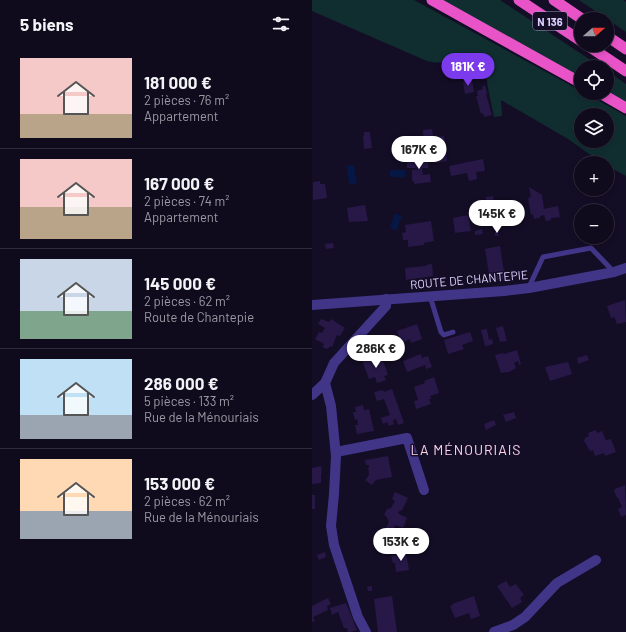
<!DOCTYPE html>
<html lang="fr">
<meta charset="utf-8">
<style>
:root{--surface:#0f0a1c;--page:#1d1829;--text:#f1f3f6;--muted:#9b9aa3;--line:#2f2b3b;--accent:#7c3aed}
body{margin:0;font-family:Barlow,sans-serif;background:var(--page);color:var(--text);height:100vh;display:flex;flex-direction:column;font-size:15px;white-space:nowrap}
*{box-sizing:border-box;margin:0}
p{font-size:13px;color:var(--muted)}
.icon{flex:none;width:22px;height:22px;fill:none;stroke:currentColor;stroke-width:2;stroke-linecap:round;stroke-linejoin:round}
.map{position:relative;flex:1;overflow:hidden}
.details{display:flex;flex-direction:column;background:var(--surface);width:312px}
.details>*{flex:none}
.needle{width:26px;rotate:70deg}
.controls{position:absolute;left:262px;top:12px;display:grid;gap:8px}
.controls a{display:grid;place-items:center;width:40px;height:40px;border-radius:50%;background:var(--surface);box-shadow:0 2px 6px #0003,0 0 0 1px var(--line);font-size:20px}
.price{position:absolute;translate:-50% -34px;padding:0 9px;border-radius:14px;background:#fff;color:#222;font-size:13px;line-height:26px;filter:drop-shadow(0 1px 2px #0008)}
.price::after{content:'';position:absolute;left:50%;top:24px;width:12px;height:9px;margin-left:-6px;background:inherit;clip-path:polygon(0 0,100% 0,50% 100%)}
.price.selected{background:var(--accent);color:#fff}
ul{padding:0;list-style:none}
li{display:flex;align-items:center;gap:12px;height:100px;padding:0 20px}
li+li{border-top:1px solid var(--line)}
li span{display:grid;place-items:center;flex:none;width:112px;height:80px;border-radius:0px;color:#555}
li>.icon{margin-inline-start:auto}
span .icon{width:48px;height:48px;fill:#fffc;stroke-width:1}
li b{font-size:17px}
h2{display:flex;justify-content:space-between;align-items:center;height:48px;padding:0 20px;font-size:17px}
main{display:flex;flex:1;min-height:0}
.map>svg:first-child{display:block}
.green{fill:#102e30;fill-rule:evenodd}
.water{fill:#061645}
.building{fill:#271848}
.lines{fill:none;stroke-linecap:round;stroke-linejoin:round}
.service{stroke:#413588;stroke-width:5}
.minor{stroke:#413588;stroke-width:10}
.tertiary{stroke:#413588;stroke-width:10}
.trunk{stroke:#e853c7;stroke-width:11}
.labels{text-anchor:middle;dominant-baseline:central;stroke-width:3;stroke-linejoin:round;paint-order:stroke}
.shield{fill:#140d26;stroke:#a097be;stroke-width:1}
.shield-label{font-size:11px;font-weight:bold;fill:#dcd2ff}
.street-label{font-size:12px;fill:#dcd2ff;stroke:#140d26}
.quarter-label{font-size:14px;letter-spacing:1px;fill:#ffd4eb;stroke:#140d26}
</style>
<main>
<section class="details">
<h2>5 biens<svg class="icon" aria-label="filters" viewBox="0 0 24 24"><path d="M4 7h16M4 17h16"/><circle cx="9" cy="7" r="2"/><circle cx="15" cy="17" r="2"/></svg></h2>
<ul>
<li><span style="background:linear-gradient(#f6c9c9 70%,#b9a48a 0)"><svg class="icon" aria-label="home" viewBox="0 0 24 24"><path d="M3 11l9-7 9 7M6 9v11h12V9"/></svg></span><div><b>181 000 €</b><p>2 pièces · 76 m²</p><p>Appartement</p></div></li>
<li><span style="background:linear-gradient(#f6c9c9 60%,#b9a48a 0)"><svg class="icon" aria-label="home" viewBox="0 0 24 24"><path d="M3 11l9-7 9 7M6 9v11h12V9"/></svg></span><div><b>167 000 €</b><p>2 pièces · 74 m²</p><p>Appartement</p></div></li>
<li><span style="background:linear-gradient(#c9d6e8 65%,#7fa58c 0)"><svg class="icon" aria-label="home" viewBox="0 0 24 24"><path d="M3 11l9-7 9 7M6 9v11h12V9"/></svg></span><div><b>145 000 €</b><p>2 pièces · 62 m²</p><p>Route de Chantepie</p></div></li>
<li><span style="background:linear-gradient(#bfe0f5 70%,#9aa5b1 0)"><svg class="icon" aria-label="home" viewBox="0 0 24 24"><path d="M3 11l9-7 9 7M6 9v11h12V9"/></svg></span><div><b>286 000 €</b><p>5 pièces · 133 m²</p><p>Rue de la Ménouriais</p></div></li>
<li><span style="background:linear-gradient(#ffd9b3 65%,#9aa5b1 0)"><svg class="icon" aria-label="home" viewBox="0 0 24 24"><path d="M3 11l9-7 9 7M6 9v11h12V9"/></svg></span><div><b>153 000 €</b><p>2 pièces · 62 m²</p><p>Rue de la Ménouriais</p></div></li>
</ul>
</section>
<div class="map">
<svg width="314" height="632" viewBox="0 0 314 632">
<rect width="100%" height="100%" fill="#140d26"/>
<g class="green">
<path d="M0 0H102L269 91V93H273L314 116V176L295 166V163H290L256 139 189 100 190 116 182 117 176 88 172 58C154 60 134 65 115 61L0 11ZM269 115H295V141H269Z"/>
<path d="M130 0H188L289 67H269V79Z"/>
<path d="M267 0H311L314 2V32Z"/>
<path d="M295 71 314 84V104L295 93Z"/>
</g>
<g class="water">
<path d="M42 165 45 182 41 185 37 183 34 166Z"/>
<rect x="78" y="170" width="15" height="7"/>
<path d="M83 213 90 216 85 230H81L78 227Z"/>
</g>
<g class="building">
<path d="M160 80 162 92 153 94 151 82Z"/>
<path d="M173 85 175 93 174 94 180 115 172 117 171 113 169 114 164 96H166L165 91 171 89 170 87Z"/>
<path d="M120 129 122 141 112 143 111 130Z"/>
<path d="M52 132H58L60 148 52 149 51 136H52Z"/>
<path d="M132 136 133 142 123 143V137Z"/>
<path d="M134 149 135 161 125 163 123 151Z"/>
<path d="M116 157V168H110L111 175 118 174 119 182 102 184V181H100V170L106 169 105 168H95V158Z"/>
<path d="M171 159 173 171 164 172 165 179 157 181 155 173 139 176 137 166Z"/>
<path d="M8 181V184H13L15 198 1 200V182Z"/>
<path d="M217 187 230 195 232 209 246 206 248 217 239 218V220L234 221 232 215 228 216V218L222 219 221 214 219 215 216 198 219 197Z"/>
<path d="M181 196 184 218 169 220 168 213H169V209H170L169 200H174V197Z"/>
<path d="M53 205 56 221 37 222 35 208Z"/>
<path d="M156 215 159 231 143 233 141 218Z"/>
<path d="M119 221 122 241 112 243V245L96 247V240H91L90 233 94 232 93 225Z"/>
<path d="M170 229 171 234 163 235V231Z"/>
<path d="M186 231 187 236H183V232Z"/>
<path d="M21 243 22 248 14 249 13 244Z"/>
<path d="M188 246 193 279 178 281 173 249Z"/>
<path d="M120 264 121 276 94 280 93 268 114 266V265Z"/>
<path d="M313 300 314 322 305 324 302 317 299 318 295 306Z"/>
<path d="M9 319 17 322 19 319 33 328 28 336 25 335 20 347 19 346 15 349 10 347 12 344 3 339 7 332 10 333 13 328 6 324Z"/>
<path d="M105 324 110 339 99 343 98 339 89 343 85 331Z"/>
<path d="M191 326 195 341 188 342 184 328Z"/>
<path d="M175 329 177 340 180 339 181 344 173 346 169 330Z"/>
<path d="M158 332 161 341 150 345 152 349 136 354 132 340Z"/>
<path d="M205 350 209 364 207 365 206 361 202 363 204 368 197 372 189 373 183 355 191 353 192 354Z"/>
<path d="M109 354 110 358 116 356 120 367 114 369 113 365 95 372 91 361Z"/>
<path d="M69 355 76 375 72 376 74 380 65 383 63 377 57 379 50 360 58 358 60 363 64 362 63 357Z"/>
<path d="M275 355 277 360 266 364 265 358Z"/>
<path d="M256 362 260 374 238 381 233 367Z"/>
<path d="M122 377 127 393 118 396 119 399H117L119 404 104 409 102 401 106 400 102 387 113 383 112 381Z"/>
<path d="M80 389 92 423 86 425 84 419 81 420 82 424 77 426 75 422 71 424 69 418 78 415 72 399 65 401 62 392 71 390 72 392Z"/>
<path d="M51 405 52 410 57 409 62 431 45 434 43 425H46L45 419 43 420 41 412H44L43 407Z"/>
<path d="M202 412 204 418 194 422 191 415Z"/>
<path d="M182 420 184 425 174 430 172 424Z"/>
<path d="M284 430 285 433 290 431 294 440 299 439 304 452 293 456 292 453 283 456 281 450 278 451 272 441 273 438 277 436 276 433Z"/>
<path d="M76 456 80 477 64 480 60 485 53 480 57 475 56 468 57 467V465H54L53 460Z"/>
<path d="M9 466 10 473H9V483L0 484V468Z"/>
<path d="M313 485 314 515 309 517 306 509 310 507 306 498 304 496 302 491 303 489Z"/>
<path d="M83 492 96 498 90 510 86 512 87 514 95 518 91 528 83 525 81 532 74 528 77 522 74 516 72 515 75 509 79 508 83 501 80 499Z"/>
<rect x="0" y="495" width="3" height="14"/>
<path d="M13 552 14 557 7 560 5 555Z"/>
<path d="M94 553 97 570 84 572 83 563H81L79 556Z"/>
<path d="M194 581 198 587 204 584 212 595 208 598 210 602 200 608 185 586Z"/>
<path d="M60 586V591H56L55 587Z"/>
<path d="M80 596 85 632H66L62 599Z"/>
<path d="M162 596 168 616 159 619 157 613 143 618 138 606 141 605 140 604Z"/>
<path d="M16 598 19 604 15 606 16 610 1 617 3 621 0 622V606Z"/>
<path d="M34 603 45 630 38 632H36L35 628H32L26 612 20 615 18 608Z"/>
</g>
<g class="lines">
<g class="service">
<path d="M217 287 231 257 279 248 302 272"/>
<path d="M118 296 129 332 132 335 141 332"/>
</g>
<g class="minor">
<path d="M0 395 13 383"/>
<path d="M24 452 95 438 112 490"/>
<path d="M54 632 46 617 22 545 19 526 22 494 24 456 19 406 13 383 22 363 74 306V299"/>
<path d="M182 632 201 625 213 617 245 583 284 560"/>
</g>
<path class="tertiary" d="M0 305 192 291 217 288 302 272 314 268"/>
<g class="trunk">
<path d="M120 0 269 83"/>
<path d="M207 0 269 41"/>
<path d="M242 0 270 19"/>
<path d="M295 36 314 49"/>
<path d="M275 45 314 71"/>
<path d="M288 93 314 108"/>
</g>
</g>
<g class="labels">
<rect class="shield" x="221" y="12" width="34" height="18" rx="3"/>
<g class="shield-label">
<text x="238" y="21">N 136</text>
</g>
<g class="street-label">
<text transform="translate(157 279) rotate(-5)">ROUTE DE CHANTEPIE</text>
</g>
<g class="quarter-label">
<text x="154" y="449">LA MÉNOURIAIS</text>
</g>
</g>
</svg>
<div class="controls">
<a><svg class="needle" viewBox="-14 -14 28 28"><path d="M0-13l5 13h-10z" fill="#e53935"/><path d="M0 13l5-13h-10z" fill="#9b9aa3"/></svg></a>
<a><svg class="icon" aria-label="locate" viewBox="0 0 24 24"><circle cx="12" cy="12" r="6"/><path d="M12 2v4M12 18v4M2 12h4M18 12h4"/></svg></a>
<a><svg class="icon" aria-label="layers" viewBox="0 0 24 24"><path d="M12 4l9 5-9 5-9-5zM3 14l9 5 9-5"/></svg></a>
<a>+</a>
<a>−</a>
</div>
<b class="price selected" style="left:156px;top:87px">181K €</b>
<b class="price" style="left:107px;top:170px">167K €</b>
<b class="price" style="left:185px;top:234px">145K €</b>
<b class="price" style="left:64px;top:369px">286K €</b>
<b class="price" style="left:89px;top:562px">153K €</b>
</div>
</main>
